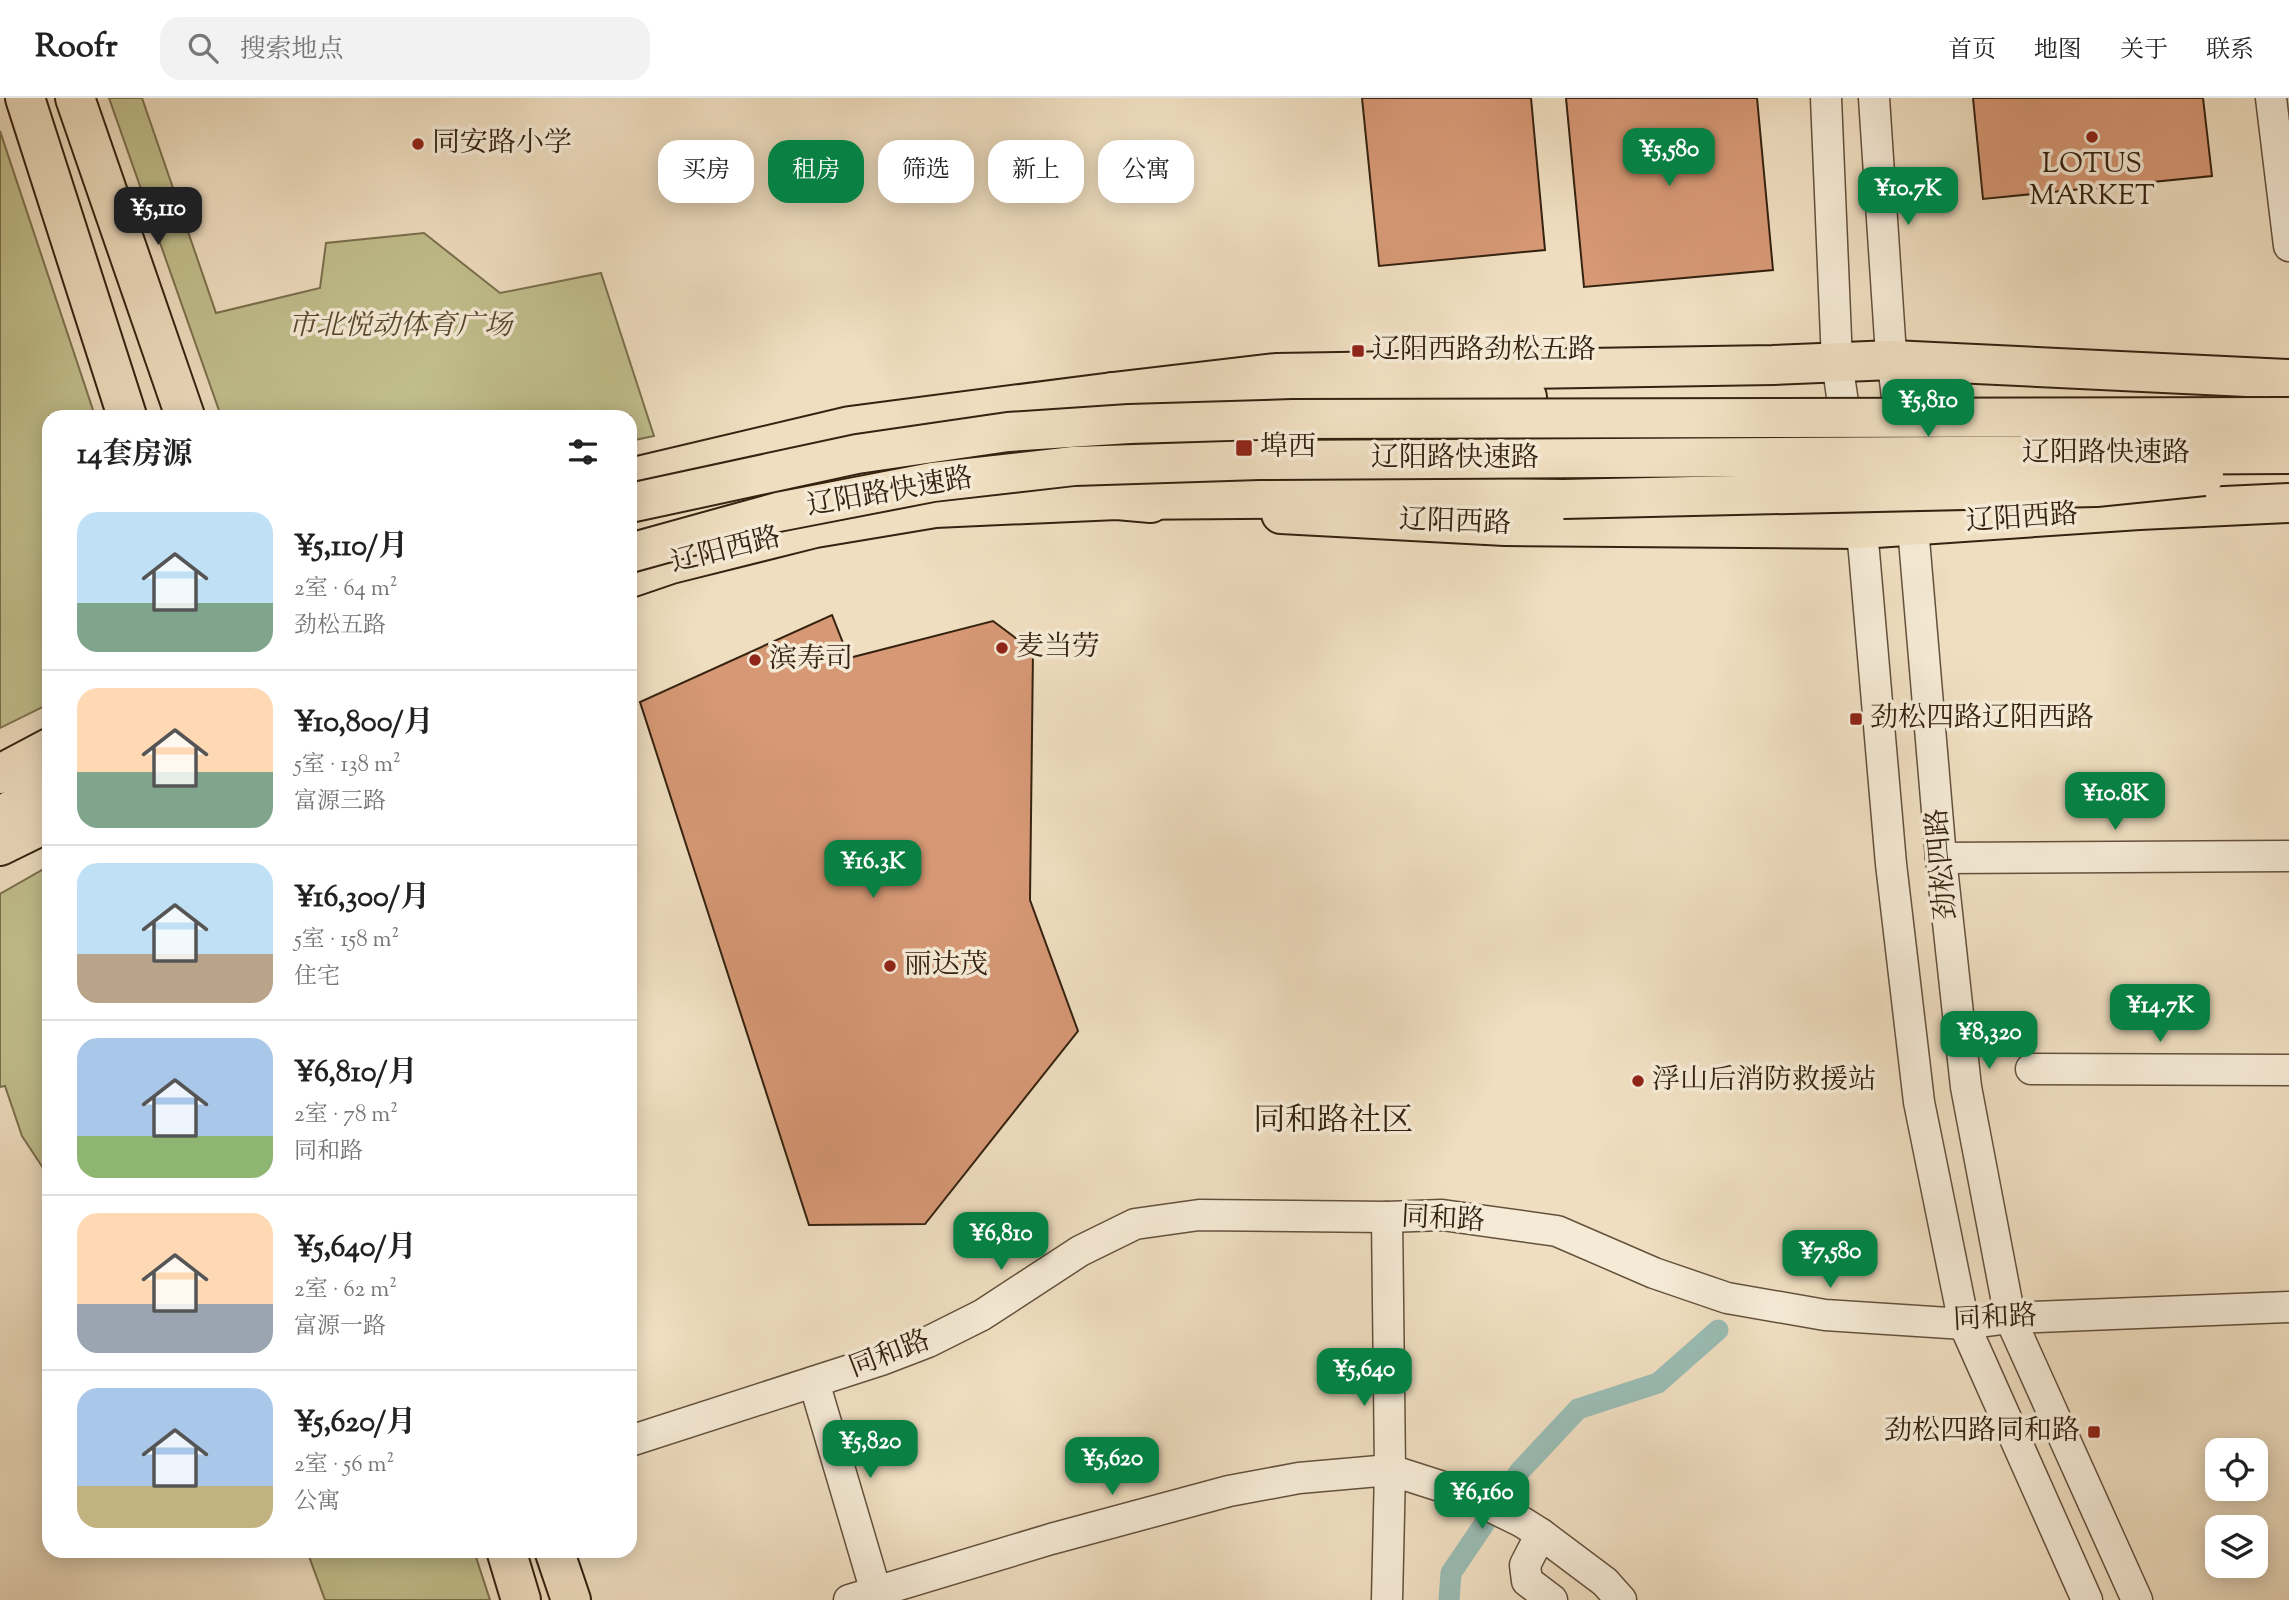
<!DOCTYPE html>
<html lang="zh">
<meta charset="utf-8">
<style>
:root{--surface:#fff;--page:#f2f2f2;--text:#222;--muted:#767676;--line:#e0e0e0;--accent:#0b8043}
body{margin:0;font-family:"Sorts Mill Goudy","Noto Serif SC",serif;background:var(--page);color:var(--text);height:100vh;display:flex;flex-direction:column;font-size:26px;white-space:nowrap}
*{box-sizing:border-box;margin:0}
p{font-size:23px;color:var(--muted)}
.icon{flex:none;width:38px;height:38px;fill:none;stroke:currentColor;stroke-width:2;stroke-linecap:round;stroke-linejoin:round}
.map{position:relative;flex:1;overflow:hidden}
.details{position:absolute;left:42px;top:312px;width:595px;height:1148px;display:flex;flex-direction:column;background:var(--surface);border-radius:21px;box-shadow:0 4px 18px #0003}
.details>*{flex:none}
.banner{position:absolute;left:658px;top:42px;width:665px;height:63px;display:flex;gap:14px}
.controls{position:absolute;left:2205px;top:1340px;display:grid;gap:14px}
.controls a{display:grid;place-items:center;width:63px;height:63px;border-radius:14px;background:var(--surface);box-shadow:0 4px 18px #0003;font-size:35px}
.price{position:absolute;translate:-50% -60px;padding:0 16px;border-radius:14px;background:var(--accent);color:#fff;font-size:23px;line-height:46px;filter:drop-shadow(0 2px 4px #0008)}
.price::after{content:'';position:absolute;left:50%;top:42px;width:21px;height:16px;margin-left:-10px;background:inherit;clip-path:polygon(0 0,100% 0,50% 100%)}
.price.current{background:#222;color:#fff}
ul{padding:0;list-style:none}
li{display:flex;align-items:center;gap:21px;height:175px;padding:0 35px}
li+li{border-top:2px solid var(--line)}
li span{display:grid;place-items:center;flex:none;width:196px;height:140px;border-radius:21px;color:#555}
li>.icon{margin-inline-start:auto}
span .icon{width:84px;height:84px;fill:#fffc;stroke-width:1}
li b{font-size:30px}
h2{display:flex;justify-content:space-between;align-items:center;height:84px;padding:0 35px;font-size:30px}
.chip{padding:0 24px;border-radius:21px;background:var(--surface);box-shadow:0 4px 18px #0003;font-size:24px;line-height:63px}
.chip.current{background:var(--accent);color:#fff}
header{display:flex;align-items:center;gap:42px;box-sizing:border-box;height:98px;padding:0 35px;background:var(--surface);border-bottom:2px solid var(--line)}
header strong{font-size:33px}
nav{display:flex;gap:38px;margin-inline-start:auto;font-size:24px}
.search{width:490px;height:63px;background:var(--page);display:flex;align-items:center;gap:18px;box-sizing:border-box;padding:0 24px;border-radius:21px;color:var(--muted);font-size:26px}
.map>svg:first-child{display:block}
.green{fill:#c1bf8d;stroke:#7b704e;stroke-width:2}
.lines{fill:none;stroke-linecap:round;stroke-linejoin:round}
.canal{stroke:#9abcb4;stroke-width:21}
.building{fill:#d69875;stroke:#352210;stroke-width:2}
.minor-casing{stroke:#64513c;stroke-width:33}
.major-casing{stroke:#352210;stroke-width:42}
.highway-casing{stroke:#352210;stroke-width:42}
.minor{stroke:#f5ead6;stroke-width:30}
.major{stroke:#efdec0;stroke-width:38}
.highway{stroke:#efdec0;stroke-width:38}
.highway-bridge-casing{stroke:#352210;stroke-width:42;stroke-linecap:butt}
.highway-bridge{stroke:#efdec0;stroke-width:38}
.poi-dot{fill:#8f2418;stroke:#f5ead6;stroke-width:2.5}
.labels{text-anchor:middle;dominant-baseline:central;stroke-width:7;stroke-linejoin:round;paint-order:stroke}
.poi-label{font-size:28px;fill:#352210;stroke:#f5ead6;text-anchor:start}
.park-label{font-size:28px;font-style:italic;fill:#58492f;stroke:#f5ead6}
.street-label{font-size:28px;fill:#352210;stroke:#f5ead6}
.quarter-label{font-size:32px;fill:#352210;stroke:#f5ead6}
</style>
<header>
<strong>Roofr</strong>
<div class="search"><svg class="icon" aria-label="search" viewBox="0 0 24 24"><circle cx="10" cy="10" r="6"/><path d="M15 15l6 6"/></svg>搜索地点</div>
<nav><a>首页</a><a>地图</a><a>关于</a><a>联系</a></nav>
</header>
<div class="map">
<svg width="2289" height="1502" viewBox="0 0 2289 1502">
<rect width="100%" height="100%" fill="#efdec0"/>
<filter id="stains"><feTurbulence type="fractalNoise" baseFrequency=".00286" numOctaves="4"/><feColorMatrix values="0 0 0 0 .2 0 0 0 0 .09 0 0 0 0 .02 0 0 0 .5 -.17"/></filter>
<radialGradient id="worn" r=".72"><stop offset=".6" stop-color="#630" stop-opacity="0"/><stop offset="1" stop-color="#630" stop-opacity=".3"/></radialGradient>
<g class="green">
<path d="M109 0H142L216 215 320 190 326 145 424 135 500 195 601 175 654 338 630 343V318H221Z"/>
<path d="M0 33 95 318H49V606L0 630Z"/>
<path d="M49 768V1079L22 1038 5 988 0 989V796Z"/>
<path d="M307 1453H474L490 1502H325Z"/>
</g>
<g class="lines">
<path class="canal" d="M1449 1502 1451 1475 1520 1373 1578 1311 1658 1285 1718 1232"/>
</g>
<g class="building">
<path d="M1362 0H1531L1545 152 1379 168Z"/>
<path d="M1566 0H1757L1773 172 1584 189Z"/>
<path d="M1973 0H2203L2212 78 1983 101Z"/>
<path d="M832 517 849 560 993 523 1033 553 1030 802 1078 933 925 1126 809 1127 640 604Z"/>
</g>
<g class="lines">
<defs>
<g id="minor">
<path d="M1826 0 1837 264 1848 339"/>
<path d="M1874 0 1890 242 1902 340"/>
<path d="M2271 0 2289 148"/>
<path d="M1911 406 1941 760 1966 989 2010 1220 2137 1502"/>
<path d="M1858 409 1864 454 1891 766 1919 1004 1964 1226 2087 1502"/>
<path d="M1941 760 2289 758"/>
<path d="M2031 971 2289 972"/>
<path d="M814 1284 876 1494"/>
<path d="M630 1343 881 1262 928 1244 982 1217 1080 1153 1135 1126 1199 1117 1387 1119 1442 1117 1557 1133 1654 1175 1727 1200 1825 1217 1964 1226 2010 1220 2289 1209"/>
<path d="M1541 1436 1525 1467 1527 1483 1552 1502"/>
<path d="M849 1502 1051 1441 1229 1393 1299 1380 1390 1372 1465 1396 1522 1424 1541 1436 1605 1484 1621 1502"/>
<path d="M1387 1502 1390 1372 1387 1119"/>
</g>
<g id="major">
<path d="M25 0 127 318"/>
<path d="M75 0 185 318"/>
<path d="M630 380 850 328 1113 294 1276 275 1773 267 1892 262 2289 281"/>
<path d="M1281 416 1505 428 1861 431 2139 412 2289 405"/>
<path d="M630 480 671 466 815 430 935 410 1117 402 1151 405"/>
<path d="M0 748 49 724"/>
<path d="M506 1452 521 1502"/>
<path d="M554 1452 571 1502"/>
</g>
<g id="highway">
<path d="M1113 294 1424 302 1527 299"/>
<path d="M1117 402 1466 399 1563 401"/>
<path d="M0 676 49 650"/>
<path d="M0 718 49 692"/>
</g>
</defs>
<use href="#minor" class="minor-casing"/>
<use href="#major" class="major-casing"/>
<use href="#highway" class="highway-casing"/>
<use href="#minor" class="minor"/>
<use href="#major" class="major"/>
<use href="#highway" class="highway"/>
<defs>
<g id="highway-bridge">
<path d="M1563 401 2096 389 2204 378"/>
<path d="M630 405 857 356 1008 334 1129 326 1293 321 2289 319"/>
<path d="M630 455 778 414 933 384 1074 368 1259 362 2289 356"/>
</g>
</defs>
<use href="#highway-bridge" class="highway-bridge-casing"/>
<use href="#highway-bridge" class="highway-bridge"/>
</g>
<g class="poi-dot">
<circle cx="2092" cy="39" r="7"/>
<circle cx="418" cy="46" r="7"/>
<rect x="1351" y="246" width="14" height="14" rx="3.5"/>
<rect x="1235" y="341" width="18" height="18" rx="3.5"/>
<circle cx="1002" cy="550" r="7"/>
<circle cx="755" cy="562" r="7"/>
<rect x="1849" y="614" width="14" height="14" rx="3.5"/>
<circle cx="890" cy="868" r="7"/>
<circle cx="1638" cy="983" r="7"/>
<rect x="2087" y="1327" width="14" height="14" rx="3.5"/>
</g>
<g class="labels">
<g class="poi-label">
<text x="432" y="46">同安路小学</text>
<text x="2092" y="67" text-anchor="middle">LOTUS<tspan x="2092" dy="32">MARKET</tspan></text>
<text x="1372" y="253">辽阳西路劲松五路</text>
<text x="1260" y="350">埠西</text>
<text x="1016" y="550">麦当劳</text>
<text x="769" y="562">滨寿司</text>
<text x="1870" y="621">劲松四路辽阳西路</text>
<text x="904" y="868">丽达茂</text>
<text x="1652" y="983">浮山后消防救援站</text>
<text x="2080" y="1334" text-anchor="end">劲松四路同和路</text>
</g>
<g class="park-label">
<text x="400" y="229">市北悦动体育广场</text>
</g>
<g class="street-label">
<text x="2106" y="356">辽阳路快速路</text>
<text x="1455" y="361">辽阳路快速路</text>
<text transform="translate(890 395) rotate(-10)">辽阳路快速路</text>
<text transform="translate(2022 421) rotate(-4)">辽阳西路</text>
<text transform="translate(1455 425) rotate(2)">辽阳西路</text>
<text transform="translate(726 453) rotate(-14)">辽阳西路</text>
<text transform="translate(1943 766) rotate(-95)">劲松四路</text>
<text transform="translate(1443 1122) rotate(3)">同和路</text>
<text transform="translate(1995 1221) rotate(-3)">同和路</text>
<text transform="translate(890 1257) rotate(-21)">同和路</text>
</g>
<g class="quarter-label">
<text x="1333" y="1024">同和路社区</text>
</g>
</g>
<rect width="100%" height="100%" filter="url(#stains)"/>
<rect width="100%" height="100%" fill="url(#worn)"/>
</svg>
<div class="controls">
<a><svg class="icon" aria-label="locate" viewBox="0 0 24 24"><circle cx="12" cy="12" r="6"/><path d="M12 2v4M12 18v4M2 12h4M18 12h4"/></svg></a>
<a><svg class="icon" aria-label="layers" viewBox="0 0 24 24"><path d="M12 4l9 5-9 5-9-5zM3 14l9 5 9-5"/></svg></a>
</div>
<b class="price" style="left:1669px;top:90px">¥5,580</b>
<b class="price" style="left:1908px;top:129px">¥10.7K</b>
<b class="price current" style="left:158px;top:149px">¥5,110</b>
<b class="price" style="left:1928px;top:341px">¥5,810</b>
<b class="price" style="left:2115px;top:734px">¥10.8K</b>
<b class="price" style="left:873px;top:802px">¥16.3K</b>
<b class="price" style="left:2160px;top:946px">¥14.7K</b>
<b class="price" style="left:1989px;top:973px">¥8,320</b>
<b class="price" style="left:1001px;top:1174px">¥6,810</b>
<b class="price" style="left:1830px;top:1192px">¥7,580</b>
<b class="price" style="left:1364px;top:1310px">¥5,640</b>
<b class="price" style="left:870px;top:1382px">¥5,820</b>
<b class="price" style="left:1112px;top:1399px">¥5,620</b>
<b class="price" style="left:1482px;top:1433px">¥6,160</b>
<div class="banner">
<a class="chip">买房</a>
<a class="chip current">租房</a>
<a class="chip">筛选</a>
<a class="chip">新上</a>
<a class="chip">公寓</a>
</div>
<section class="details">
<h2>14套房源<svg class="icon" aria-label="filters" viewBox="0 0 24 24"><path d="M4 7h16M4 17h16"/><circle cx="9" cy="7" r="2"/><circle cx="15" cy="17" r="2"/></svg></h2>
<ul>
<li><span style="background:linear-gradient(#bfe0f5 65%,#7fa58c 0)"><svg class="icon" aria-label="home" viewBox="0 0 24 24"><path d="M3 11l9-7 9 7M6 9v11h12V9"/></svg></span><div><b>¥5,110/月</b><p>2室 · 64 m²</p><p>劲松五路</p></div></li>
<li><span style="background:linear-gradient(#ffd9b3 60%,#7fa58c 0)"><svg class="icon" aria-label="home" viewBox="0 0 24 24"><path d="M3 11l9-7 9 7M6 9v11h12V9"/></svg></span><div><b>¥10,800/月</b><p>5室 · 138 m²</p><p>富源三路</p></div></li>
<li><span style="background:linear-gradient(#bfe0f5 65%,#b9a48a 0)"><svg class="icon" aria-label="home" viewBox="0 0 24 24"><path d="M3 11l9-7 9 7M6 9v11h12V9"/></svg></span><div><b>¥16,300/月</b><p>5室 · 158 m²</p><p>住宅</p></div></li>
<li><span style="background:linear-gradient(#a9c7e8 70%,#8fb573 0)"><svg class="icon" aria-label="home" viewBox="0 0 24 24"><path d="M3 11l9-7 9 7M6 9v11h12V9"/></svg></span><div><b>¥6,810/月</b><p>2室 · 78 m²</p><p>同和路</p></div></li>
<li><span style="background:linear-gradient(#ffd9b3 65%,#9aa5b1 0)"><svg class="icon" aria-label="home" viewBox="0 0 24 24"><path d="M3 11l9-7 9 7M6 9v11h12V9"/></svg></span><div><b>¥5,640/月</b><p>2室 · 62 m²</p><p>富源一路</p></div></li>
<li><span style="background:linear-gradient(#a9c7e8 70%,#c2b280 0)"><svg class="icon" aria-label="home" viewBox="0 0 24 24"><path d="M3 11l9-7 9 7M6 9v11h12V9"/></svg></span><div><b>¥5,620/月</b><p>2室 · 56 m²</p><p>公寓</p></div></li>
</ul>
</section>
</div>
